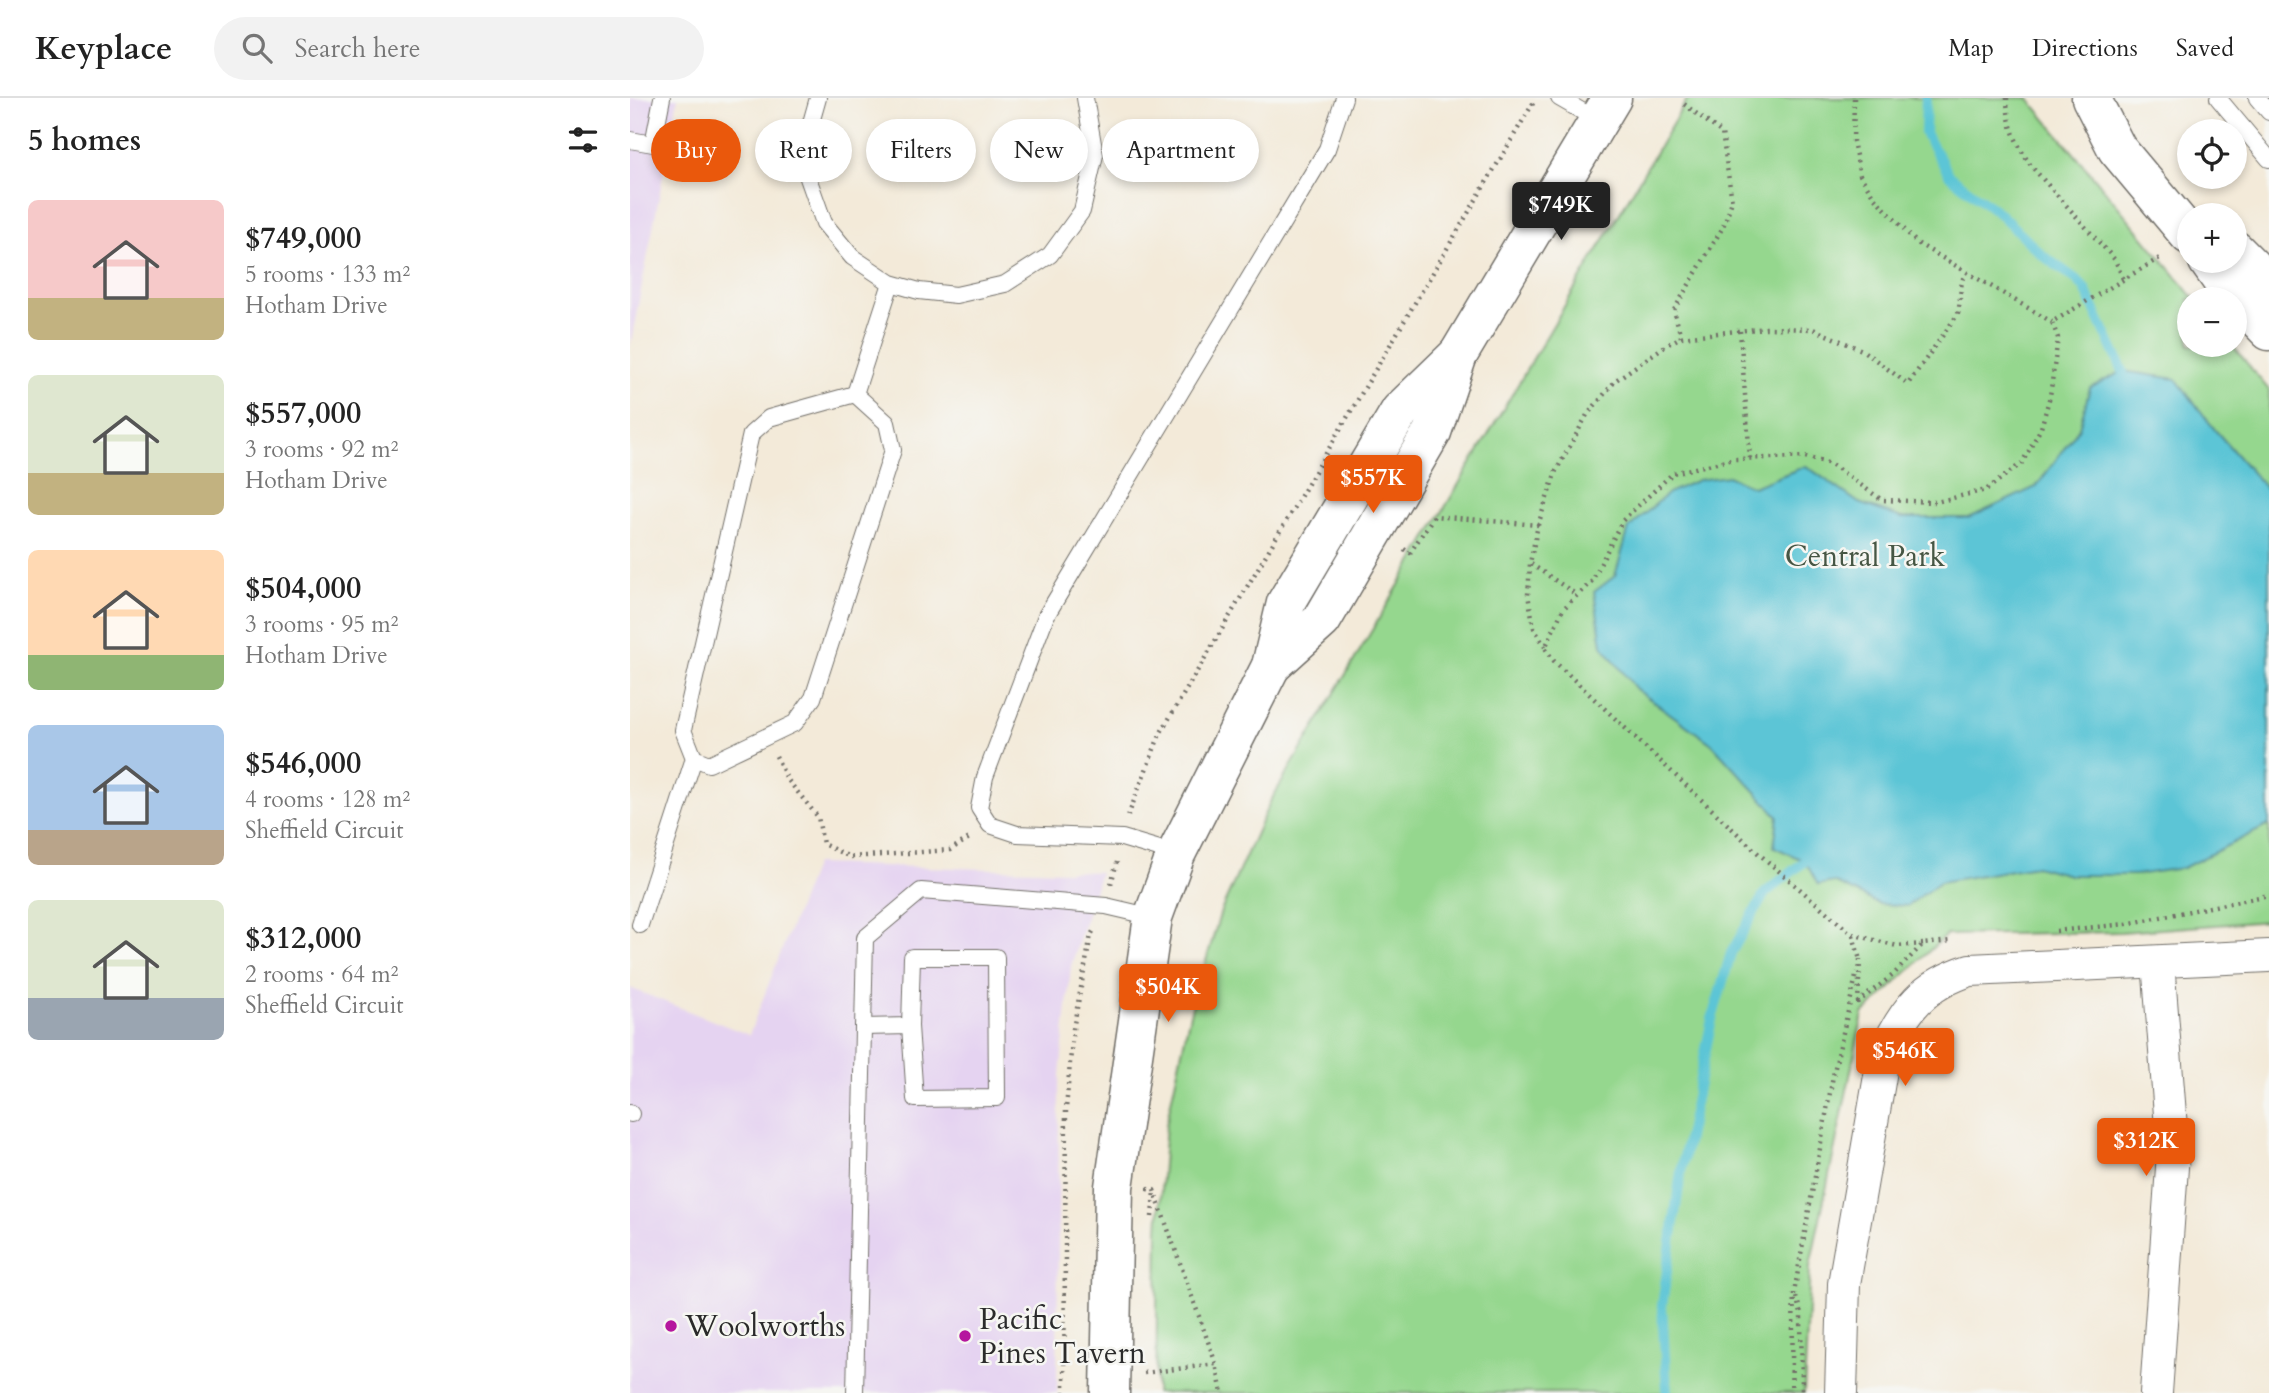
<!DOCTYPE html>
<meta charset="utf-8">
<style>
:root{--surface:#fff;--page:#f2f2f2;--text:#222;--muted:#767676;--line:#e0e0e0;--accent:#ea580c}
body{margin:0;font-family:Cardo,serif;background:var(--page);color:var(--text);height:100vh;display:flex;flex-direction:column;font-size:26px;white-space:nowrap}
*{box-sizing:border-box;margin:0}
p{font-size:23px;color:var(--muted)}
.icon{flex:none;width:38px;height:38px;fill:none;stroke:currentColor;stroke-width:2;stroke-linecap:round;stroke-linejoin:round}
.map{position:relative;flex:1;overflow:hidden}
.panel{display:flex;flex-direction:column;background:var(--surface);width:630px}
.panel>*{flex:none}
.banner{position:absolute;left:21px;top:21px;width:665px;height:63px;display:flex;gap:14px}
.buttons{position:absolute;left:1547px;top:21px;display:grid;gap:14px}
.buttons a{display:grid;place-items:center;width:70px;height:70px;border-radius:50%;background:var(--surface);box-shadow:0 4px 10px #0003;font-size:35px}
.price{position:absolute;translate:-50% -60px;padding:0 16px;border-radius:7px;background:var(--accent);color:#fff;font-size:23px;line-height:46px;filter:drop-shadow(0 2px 4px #0008)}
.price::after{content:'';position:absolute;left:50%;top:42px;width:21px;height:16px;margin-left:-10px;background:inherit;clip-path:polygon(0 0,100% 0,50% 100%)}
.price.active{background:#222;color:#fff}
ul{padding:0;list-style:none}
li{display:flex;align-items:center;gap:21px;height:175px;padding:0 28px}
li span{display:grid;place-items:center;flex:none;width:196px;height:140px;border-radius:10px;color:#555}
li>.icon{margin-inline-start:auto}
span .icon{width:84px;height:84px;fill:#fffc;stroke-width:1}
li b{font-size:30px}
h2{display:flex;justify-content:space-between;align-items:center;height:84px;padding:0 28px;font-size:30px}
.chip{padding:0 24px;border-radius:32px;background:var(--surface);box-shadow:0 4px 10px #0003;font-size:24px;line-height:63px}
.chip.active{background:var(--accent);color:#fff}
header{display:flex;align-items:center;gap:42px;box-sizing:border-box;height:98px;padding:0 35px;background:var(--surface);border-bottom:2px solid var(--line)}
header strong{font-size:33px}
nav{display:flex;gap:38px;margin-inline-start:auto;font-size:24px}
.search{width:490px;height:63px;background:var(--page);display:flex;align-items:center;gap:18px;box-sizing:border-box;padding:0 24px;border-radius:38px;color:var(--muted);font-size:26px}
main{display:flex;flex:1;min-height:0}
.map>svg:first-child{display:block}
.built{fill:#e5d3f1}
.green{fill:#95d78e;stroke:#60815c;stroke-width:2}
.water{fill:#5bc5d6;stroke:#437880;stroke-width:2}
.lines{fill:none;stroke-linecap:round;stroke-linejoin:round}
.stream{stroke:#5bc5d6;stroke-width:10}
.service-casing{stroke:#716e68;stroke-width:18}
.minor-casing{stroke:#716e68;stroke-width:34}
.tertiary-casing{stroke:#716e68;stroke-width:41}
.path{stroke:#716e68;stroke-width:4.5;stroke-dasharray:2 5;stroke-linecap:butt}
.service{stroke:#fff;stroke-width:16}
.minor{stroke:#fff;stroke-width:32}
.tertiary{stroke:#fff;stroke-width:38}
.poi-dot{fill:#b5179e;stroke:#f6f6f2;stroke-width:2.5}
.labels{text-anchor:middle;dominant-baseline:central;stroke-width:5;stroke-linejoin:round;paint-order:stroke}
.park-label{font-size:30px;fill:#465644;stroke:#f6f6f2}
.poi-label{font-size:30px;fill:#2b2b2b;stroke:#f6f6f2;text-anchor:start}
</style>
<header>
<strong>Keyplace</strong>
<div class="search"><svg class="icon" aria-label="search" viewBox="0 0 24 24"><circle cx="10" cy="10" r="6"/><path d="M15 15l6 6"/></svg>Search here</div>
<nav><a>Map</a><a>Directions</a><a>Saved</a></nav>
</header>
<main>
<section class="panel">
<h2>5 homes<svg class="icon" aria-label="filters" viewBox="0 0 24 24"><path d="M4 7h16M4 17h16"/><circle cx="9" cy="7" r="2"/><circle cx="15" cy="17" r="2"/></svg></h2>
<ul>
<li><span style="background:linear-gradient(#f6c9c9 70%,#c2b280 0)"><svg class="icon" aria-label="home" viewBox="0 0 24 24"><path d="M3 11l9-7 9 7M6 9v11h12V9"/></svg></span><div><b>$749,000</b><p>5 rooms · 133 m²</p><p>Hotham Drive</p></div></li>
<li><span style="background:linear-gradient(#dfe7d0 70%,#c2b280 0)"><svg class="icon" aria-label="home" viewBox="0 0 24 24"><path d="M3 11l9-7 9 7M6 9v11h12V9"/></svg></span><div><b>$557,000</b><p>3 rooms · 92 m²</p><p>Hotham Drive</p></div></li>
<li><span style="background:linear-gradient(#ffd9b3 75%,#8fb573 0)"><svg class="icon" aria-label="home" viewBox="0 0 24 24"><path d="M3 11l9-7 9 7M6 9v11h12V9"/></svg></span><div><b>$504,000</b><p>3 rooms · 95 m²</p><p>Hotham Drive</p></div></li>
<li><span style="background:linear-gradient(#a9c7e8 75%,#b9a48a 0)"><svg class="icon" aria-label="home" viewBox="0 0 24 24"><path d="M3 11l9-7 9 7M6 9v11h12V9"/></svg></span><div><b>$546,000</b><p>4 rooms · 128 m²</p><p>Sheffield Circuit</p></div></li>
<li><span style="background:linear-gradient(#dfe7d0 70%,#9aa5b1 0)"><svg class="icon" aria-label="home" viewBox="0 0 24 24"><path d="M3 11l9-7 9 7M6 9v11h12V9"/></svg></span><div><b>$312,000</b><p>2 rooms · 64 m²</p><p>Sheffield Circuit</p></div></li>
</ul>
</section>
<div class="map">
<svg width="1639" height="1295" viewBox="0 0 1639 1295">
<rect width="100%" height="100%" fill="#f6f6f2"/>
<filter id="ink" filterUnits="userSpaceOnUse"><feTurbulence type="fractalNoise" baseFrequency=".0143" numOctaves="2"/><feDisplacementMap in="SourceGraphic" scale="14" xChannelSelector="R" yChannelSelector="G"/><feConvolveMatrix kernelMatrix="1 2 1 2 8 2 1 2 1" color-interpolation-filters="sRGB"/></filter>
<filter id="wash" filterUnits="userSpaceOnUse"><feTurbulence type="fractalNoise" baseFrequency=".00686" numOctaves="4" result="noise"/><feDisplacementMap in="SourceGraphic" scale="28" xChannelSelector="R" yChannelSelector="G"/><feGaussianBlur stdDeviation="1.57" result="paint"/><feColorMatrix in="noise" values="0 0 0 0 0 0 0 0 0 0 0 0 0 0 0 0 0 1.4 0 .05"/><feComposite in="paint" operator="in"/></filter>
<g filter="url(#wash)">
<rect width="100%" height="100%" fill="#f3ead9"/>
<g class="built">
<path d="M0 0H48L0 249Z"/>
<path d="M185 766 470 774 441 868 429 987 427 1295H0V890L119 937Z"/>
</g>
<path class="green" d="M1058 0H1398L1565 201H1559V247H1602L1639 292V823L1491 834 1316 837 1233 916 1180 1168 1174 1295H526L528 1131 536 1027 560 916 591 813 640 704Z"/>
<path class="water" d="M1493 273 1546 281 1586 333 1639 394V727L1553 770 1505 777H1439L1406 768 1310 784 1277 808 1249 806 1204 784 1188 787 1175 763 1144 749 1148 718 1082 646 1006 591 972 547 964 494 985 478 999 430 1038 395 1068 382 1098 378 1123 389 1176 368 1229 405 1272 420H1339L1406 389 1449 330 1460 290Z"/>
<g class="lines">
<g class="stream">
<path d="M1296 0 1295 35 1320 78 1370 116 1412 157 1447 182 1455 191 1493 273"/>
<path d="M1037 1295 1032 1208 1051 1074 1082 921 1101 855 1135 795 1175 763"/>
</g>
</g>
</g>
<g filter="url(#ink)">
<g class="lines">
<defs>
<g id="service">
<path d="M188 0 175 46 177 77 194 125 222 159 261 185 289 193 326 197 375 186 420 157 452 113 465 57 455 0"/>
<path d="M929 0 969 23"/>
<path d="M1588 0 1639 61"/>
<path d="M1627 0 1639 14"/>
<path d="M0 42 23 46 32 0"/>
<path d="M225 296 257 325 263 352 183 600 165 625 79 666 64 660 53 632 121 336 139 320Z"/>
<path d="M225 296 261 185"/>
<path d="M546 756 492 740 387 736 360 727 349 710 355 679 416 518 697 51 714 0"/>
<path d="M10 827 64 660"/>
<path d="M233 929 280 928 282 859H366L367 1000 285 1001 280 928"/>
<path d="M0 1015 1 1016"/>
<path d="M225 1295 235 840 291 793 476 808 523 819"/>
</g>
<g id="minor">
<path d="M1211 1295 1214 1186 1254 955C1275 911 1293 887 1340 872L1639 858"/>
<path d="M1526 1295 1543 1055 1528 864"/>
</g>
<g id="tertiary">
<path d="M1461 0 1487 51 1559 137"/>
<path d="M1605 152 1622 169 1639 193"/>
<path d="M1578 163 1597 190 1639 233"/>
<path d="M641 568 692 522 802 334 828 257 982 0"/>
<path d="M480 1295 484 1089 523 819 546 756 641 568 656 505 770 313 828 257"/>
</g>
</defs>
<use href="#service" class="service-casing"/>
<use href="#minor" class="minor-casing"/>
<use href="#tertiary" class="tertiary-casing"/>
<g class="path">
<path d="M1224 0 1223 43 1230 77 1244 99 1287 145 1422 224"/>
<path d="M1377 0C1377 26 1387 48 1402 69L1485 162 1494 183"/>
<path d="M1110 233 1120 360"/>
<path d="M1051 239 1044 212 1093 129 1102 103 1092 35 1054 6"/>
<path d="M774 451 780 455 804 418 908 427"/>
<path d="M901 466 947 497"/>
<path d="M915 549 904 530 898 497 900 465 908 427 926 373 957 317 986 282 1035 248 1051 239 1136 230 1183 231 1232 252 1278 286 1328 216C1331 201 1329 189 1335 175"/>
<path d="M146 658 157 681 188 719 193 746 220 759 251 757 320 752 341 739"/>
<path d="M498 718 530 636 905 2"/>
<path d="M481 786 487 764"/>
<path d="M1426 833 1496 826 1639 797"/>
<path d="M1223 837 1230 862"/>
<path d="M1293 846 1267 848 1222 836 1129 756 924 563 915 550 933 511 962 483 992 423 1043 375 1104 361 1175 359 1201 366 1252 402 1306 404 1356 392 1392 365 1411 330 1420 298 1428 240 1422 224 1533 158"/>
<path d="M1230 861 1228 904 1263 877 1293 846 1320 843"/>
<path d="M517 1091 524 1092 586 1266 592 1295"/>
<path d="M522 1119 524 1093"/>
<path d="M1166 1199 1171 1215 1172 1295"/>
<path d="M514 1275 586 1266"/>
<path d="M434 1295 436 1011 443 931 461 837 465 830"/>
<path d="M1161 1295 1164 1195 1203 978 1227 874"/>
</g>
<use href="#service" class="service"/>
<use href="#minor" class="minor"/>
<use href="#tertiary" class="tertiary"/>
</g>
</g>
<g class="poi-dot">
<circle cx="41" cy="1228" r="7"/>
<circle cx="335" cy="1238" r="7"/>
</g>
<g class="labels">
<g class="park-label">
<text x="1235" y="458">Central Park</text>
</g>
<g class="poi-label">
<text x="349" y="1221">Pacific<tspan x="349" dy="34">Pines Tavern</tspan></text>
<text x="55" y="1228">Woolworths</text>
</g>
</g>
</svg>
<div class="buttons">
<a><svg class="icon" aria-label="locate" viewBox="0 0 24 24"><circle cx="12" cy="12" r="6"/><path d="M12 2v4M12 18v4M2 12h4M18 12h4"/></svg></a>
<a>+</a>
<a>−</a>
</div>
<b class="price active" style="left:931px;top:144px">$749K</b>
<b class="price" style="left:743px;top:417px">$557K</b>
<b class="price" style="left:538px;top:926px">$504K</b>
<b class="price" style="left:1275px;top:990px">$546K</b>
<b class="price" style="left:1516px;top:1080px">$312K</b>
<div class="banner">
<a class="chip active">Buy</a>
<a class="chip">Rent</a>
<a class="chip">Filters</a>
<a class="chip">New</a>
<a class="chip">Apartment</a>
</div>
</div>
</main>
